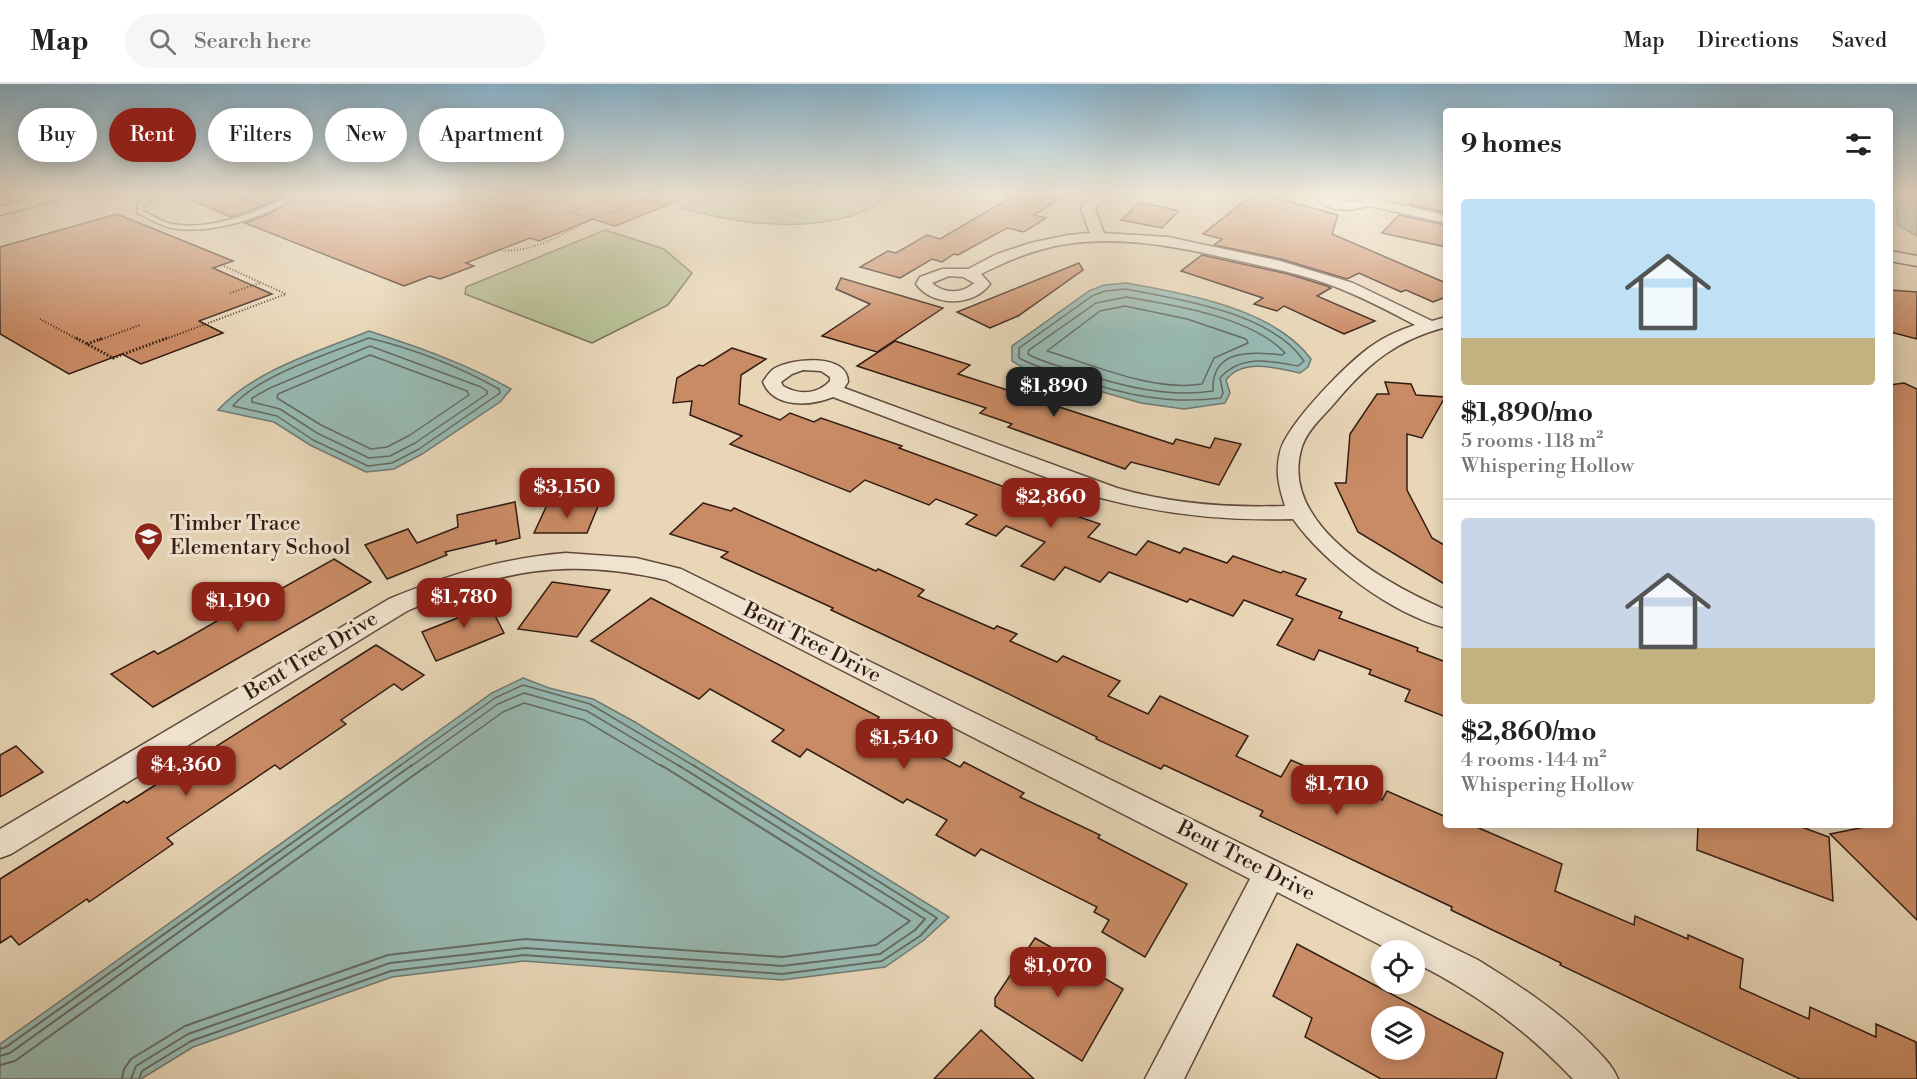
<!DOCTYPE html>
<meta charset="utf-8">
<style>
:root{--surface:#fff;--page:#f6f6f6;--text:#222;--muted:#767676;--line:#e0e0e0;--accent:#8f2418}
body{margin:0;font-family:"Libre Bodoni",serif;background:var(--page);color:var(--text);height:100vh;display:flex;flex-direction:column;font-size:22px;white-space:nowrap}
*{box-sizing:border-box;margin:0}
p{font-size:20px;color:var(--muted)}
.icon{flex:none;width:33px;height:33px;fill:none;stroke:currentColor;stroke-width:2;stroke-linecap:round;stroke-linejoin:round}
.map{position:relative;flex:1;overflow:hidden}
.side{position:absolute;left:1443px;top:24px;width:450px;height:720px;display:flex;flex-direction:column;background:var(--surface);border-radius:6px;box-shadow:0 3px 15px #0003}
.side>*{flex:none}
.guide{position:absolute;left:18px;top:24px;width:570px;height:54px;display:flex;gap:12px}
.buttons{position:absolute;left:1371px;top:856px;display:grid;gap:12px}
.buttons a{display:grid;place-items:center;width:54px;height:54px;border-radius:50%;background:var(--surface);box-shadow:0 3px 15px #0003;font-size:30px}
.price{position:absolute;translate:-50% -51px;padding:0 14px;border-radius:12px;background:var(--accent);color:#fff;font-size:20px;line-height:39px;filter:drop-shadow(0 2px 3px #0008)}
.price::after{content:'';position:absolute;left:50%;top:36px;width:18px;height:14px;margin-left:-9px;background:inherit;clip-path:polygon(0 0,100% 0,50% 100%)}
.price.active{background:#222;color:#fff}
ul{padding:0;list-style:none}
li{display:grid;align-content:center;gap:12px;height:318px;padding:0 18px}
li+li{border-top:2px solid var(--line)}
li span{display:grid;place-items:center;height:186px;border-radius:6px;color:#555}
li>.icon{margin-inline-start:auto}
span .icon{width:108px;height:108px;fill:#fffc;stroke-width:1}
li b{font-size:26px}
h2{display:flex;justify-content:space-between;align-items:center;height:72px;padding:0 18px;font-size:26px}
.pill{padding:0 21px;border-radius:27px;background:var(--surface);box-shadow:0 3px 15px #0003;font-size:21px;line-height:54px}
.pill.active{background:var(--accent);color:#fff}
header{display:flex;align-items:center;gap:36px;box-sizing:border-box;height:84px;padding:0 30px;background:var(--surface);border-bottom:2px solid var(--line)}
header strong{font-size:28px}
nav{display:flex;gap:33px;margin-inline-start:auto;font-size:21px}
.search{width:420px;height:54px;background:var(--page);display:flex;align-items:center;gap:15px;box-sizing:border-box;padding:0 21px;border-radius:33px;color:var(--muted);font-size:22px}
.map>svg:first-child{display:block}
.green{fill:#b3be91;stroke:#726d52;stroke-width:1.5}
.water{fill:#97b9b2;stroke:#6f7a72;stroke-width:1.5}
.lines{fill:none;stroke-linecap:round;stroke-linejoin:round}
.shore-far1{stroke:#646a62;stroke-width:1.5}
.shore{stroke:#646a62;stroke-width:2}
.building{fill:#c98b65;stroke:#321c13;stroke-width:1.5;fill-rule:evenodd}
.service-casing{stroke:#604a3c;stroke-width:3}
.minor-casing{stroke:#604a3c;stroke-width:3}
.path-far1{stroke:#321c13;stroke-width:2;stroke-dasharray:1 2;stroke-linecap:butt}
.path{stroke:#321c13;stroke-width:3;stroke-dasharray:1.5 2;stroke-linecap:butt}
.service{fill:#f0e4d0;fill-rule:evenodd}
.minor{fill:#f0e4d0;fill-rule:evenodd}
.labels{text-anchor:middle;dominant-baseline:central;stroke-width:6;stroke-linejoin:round;paint-order:stroke}
.poi-label{font-size:21px;fill:#321c13;stroke:#f0e4d0;text-anchor:start}
.street-label{font-size:21px;fill:#321c13;stroke:#f0e4d0}
</style>
<header>
<strong>Map</strong>
<div class="search"><svg class="icon" aria-label="search" viewBox="0 0 24 24"><circle cx="10" cy="10" r="6"/><path d="M15 15l6 6"/></svg>Search here</div>
<nav><a>Map</a><a>Directions</a><a>Saved</a></nav>
</header>
<div class="map">
<svg width="1917" height="995" viewBox="0 0 1917 995">
<rect width="100%" height="100%" fill="#e8d6b7"/>
<filter id="stains"><feTurbulence type="fractalNoise" baseFrequency=".00333" numOctaves="4"/><feColorMatrix values="0 0 0 0 .2 0 0 0 0 .09 0 0 0 0 .02 0 0 0 .5 -.17"/></filter>
<radialGradient id="worn" r=".72"><stop offset=".6" stop-color="#630" stop-opacity="0"/><stop offset="1" stop-color="#630" stop-opacity=".3"/></radialGradient>
<g class="green">
<path d="M710 111H893C880 118 865 128 851 132 794 148 737 139 681 124Z"/>
<path d="M605 146 664 165 692 189 668 221 592 259 465 210 466 203Z"/>
</g>
<g class="water">
<path d="M1895 111H1917V152L1898 141Z"/>
<path d="M1126 199C1184 209 1275 225 1311 275L1308 283 1300 289C1277 284 1243 274 1226 296L1230 309 1225 319 1184 325 1141 319 1029 287 1012 277V262L1089 207 1104 201Z"/>
<path d="M369 247C418 263 467 280 511 305L500 318 422 370 394 385 366 388 310 361 274 338 218 326C254 286 320 267 369 247Z"/>
<path d="M523 594 549 604 593 615 635 638 949 833 924 856 885 883 782 896 524 877 392 893 193 963 141 995H0V960L492 609Z"/>
</g>
<g class="lines">
<g class="shore-far1">
<path d="M1126 205C1179 215 1272 229 1304 277L1298 282C1270 277 1241 270 1220 294L1223 309 1221 314C1168 321 1121 310 1071 293 1053 288 1036 283 1019 274V264L1092 212 1105 207Z"/>
<path d="M1126 213C1173 221 1252 233 1285 269L1282 271C1251 267 1211 265 1213 307 1164 314 1118 301 1072 286 1057 281 1041 278 1028 270L1029 266 1096 219Z"/>
<path d="M1125 222 1187 235 1246 255 1248 259 1214 274 1202 300C1153 308 1094 281 1047 267L1100 227Z"/>
<path d="M369 254C414 265 458 282 499 305L500 309 419 365 392 379 368 382 313 356 277 332 233 322C257 292 332 268 369 254Z"/>
<path d="M370 262 481 303 487 307V310L415 359 390 372 369 374 317 349 280 325 252 318V314L270 304Z"/>
<path d="M370 271 467 307 469 311 410 351 387 363 371 365 321 341 277 314 278 310Z"/>
<path d="M398 683 495 614 523 601 590 620 696 683"/>
<path d="M410 683 498 620 524 609 587 627 681 683"/>
<path d="M426 683 503 628 524 619 584 636 663 683"/>
</g>
<g class="shore">
<path d="M0 965 6 963 401 681"/>
<path d="M0 972 10 969 412 681"/>
<path d="M0 981 15 977 428 681"/>
<path d="M122 995 124 985 131 975 185 942 388 871 525 855 782 873 876 861 910 837 661 681"/>
<path d="M131 995 136 982 188 950 390 879 525 864 782 882 880 870 915 846 925 835 678 681"/>
<path d="M139 995 142 987 191 957 391 887 524 871 782 890 882 877 920 852 937 834 693 681"/>
</g>
</g>
<g class="building">
<path d="M180 111H235L261 121 262 111H285L267 120 231 133Z"/>
<path d="M299 111H688V113L615 142 593 135 539 157 530 154 466 179 474 182 440 195 430 192 404 202 245 139 271 129Z"/>
<path d="M1015 111H1065L1034 131 1046 134 1024 148 1007 144 958 171 954 170 942 178 932 175 900 194 860 183 888 167 896 169 927 151 940 155Z"/>
<path d="M1252 111H1266L1338 131 1332 150 1446 199V213L1433 218 1406 206 1401 208 1359 189 1347 195 1281 175 1214 161 1222 155 1203 150Z"/>
<path d="M1417 111H1446V129L1409 120Z"/>
<path d="M1140 118 1179 127 1162 144 1121 136Z"/>
<path d="M117 130 233 177 213 184 272 210 199 237 223 249 141 280 122 270 69 290 0 250V163Z"/>
<path d="M1399 131 1446 141V163L1382 149Z"/>
<path d="M1202 171 1288 190 1327 202 1331 204 1317 212 1375 237 1344 250 1284 222 1277 227 1254 220 1263 214 1181 187Z"/>
<path d="M1079 179 1083 186 1018 232 990 244 957 228Z"/>
<path d="M841 194 943 224 877 268 822 252 870 220 836 205Z"/>
<path d="M1890 206 1917 208V255L1890 248Z"/>
<path d="M895 257 970 281 958 290 1173 360 1176 355 1210 364 1215 354 1241 360 1219 401 1131 378 1125 385 1008 343 1012 340 980 329 986 324 857 282Z"/>
<path d="M732 264 766 275 741 291 739 320 780 336 790 329 814 338 821 334 902 362 899 364 1029 412 1027 415 1100 440 1088 453 1136 471 1148 457 1180 469 1184 464 1227 479 1233 472 1281 489 1283 487 1306 495 1296 511 1342 528 1339 534 1418 564 1417 567 1446 578V633L1405 617 1410 606 1369 590 1371 586 1319 566 1314 576 1277 561 1293 535 1244 516 1233 532 1190 515 1187 518 1109 488 1100 498 1065 483 1054 496 1021 482 1045 458 1006 442 996 452 966 440 977 431 936 415 929 421 865 396 850 408 730 360 742 352 690 331 692 317 673 319 677 294 699 281 703 282Z"/>
<path d="M1385 298 1411 300 1416 311 1445 313 1422 354 1407 350V406L1432 454 1446 462V501L1358 448 1335 399H1346L1350 350 1377 310H1389Z"/>
<path d="M1904 299 1917 305V836L1830 750 1875 741H1890V301Z"/>
<path d="M515 418 520 454 496 460V456L445 468 447 471 387 495 365 461 408 445 417 459 458 443 457 431Z"/>
<path d="M703 419 731 427 734 424 876 487 878 485 924 506 918 512 994 545 997 542 1017 550 1010 557 1057 578 1063 572 1120 597 1108 612 1148 630 1160 612 1248 652 1236 672 1281 693 1291 676 1382 716 1387 707 1446 733V741H1472L1562 780 1555 807 1634 841 1635 832 1688 855V851L1743 875 1740 904 1809 935 1810 923 1876 953V940L1916 958 1917 995H1800L1560 881 1561 879 1451 826 1452 823 1260 732 1263 727 1164 681 1161 685 1096 655 1097 653 982 597 831 526 833 524 721 473 728 468 670 450Z"/>
<path d="M599 420 587 449H534L547 421Z"/>
<path d="M334 475 371 498 153 623 111 590 154 567 158 570 184 556 224 533 220 530 256 511 263 515Z"/>
<path d="M552 498 610 506 577 553 518 545Z"/>
<path d="M485 512 504 549 436 577 422 548 460 533 456 522Z"/>
<path d="M651 514 879 633 878 635 925 660 922 663 960 683 964 678 1024 709 1020 713 1100 751 1098 754 1187 800 1145 873 1102 848 1109 836 1094 828 1097 823 981 765 975 772 936 751 947 736 907 715 903 719 807 665 800 673 772 657 784 646 710 605 699 615 591 557Z"/>
<path d="M376 561 424 591 402 606 394 600 341 636 346 640 280 685 275 681 167 754 173 760 89 818 87 815 19 861 11 852 0 859V795L124 717 127 719Z"/>
<path d="M16 662 43 688 0 713V671Z"/>
<path d="M1698 741H1796L1829 753 1833 817 1697 766Z"/>
<path d="M1035 854 1123 905 1082 977 995 922V914Z"/>
<path d="M1297 860 1503 969 1496 995H1381L1305 953 1312 934 1273 912ZM1382 933H1414V966H1382Z"/>
<path d="M981 946 1034 995H934Z"/>
</g>
<g class="lines">
<defs>
<path id="service" d="M150 111H159L143 121V127C152 131 162 138 172 140 202 146 236 135 263 124 275 120 285 111 297 111 268 134 208 151 171 144 159 141 148 134 137 129L138 119Z"/>
<g id="minor">
<path d="M43 111H66L65 114 0 131V123Z"/>
<path d="M1090 111H1104L1095 125 1104 149 1168 153 1280 177 1353 199 1432 237 1446 233V243C1397 256 1371 277 1338 315 1325 331 1306 346 1301 366 1280 443 1389 501 1446 526V544C1392 530 1325 480 1293 435 1227 437 1166 431 1101 414L833 313C811 322 774 325 763 298 766 293 770 287 775 284 793 274 848 269 848 298L844 304 1117 404C1172 420 1227 424 1285 422 1279 403 1275 388 1280 368 1287 340 1349 277 1373 261 1386 252 1400 246 1415 241 1387 226 1358 211 1328 200 1294 188 1257 181 1222 173 1172 162 1119 152 1067 160 1037 164 1009 176 981 190L990 200C973 223 933 223 916 200L920 193 942 185H968L997 170 1030 159 1068 151 1090 149 1081 125ZM949 192 963 193 974 199C962 210 944 210 932 199ZM803 286 821 287 830 293V297C817 311 798 311 783 302L781 298 792 290Z"/>
<path d="M1313 111C1330 111 1343 122 1361 116L1359 111H1373L1375 115 1446 131V139L1369 122 1349 126 1335 125 1324 121Z"/>
<path d="M1890 167 1917 172V182L1890 177Z"/>
<path d="M566 469 636 474 681 485 1478 876C1518 901 1556 925 1590 959 1601 971 1612 980 1618 995H1573C1524 944 1477 910 1414 878V867H1392L1277 808 1184 995H1145L1250 795 666 496C566 473 499 486 407 527L11 770 0 774V745L389 515C447 491 503 474 566 469Z"/>
</g>
</defs>
<use href="#service" class="service-casing"/>
<use href="#minor" class="minor-casing"/>
<g class="path-far1">
<path d="M613 111 570 128 593 135 648 114"/>
<path d="M640 111 648 114 655 111"/>
<path d="M499 166C533 170 563 149 593 135"/>
<path d="M230 209 260 199"/>
<path d="M40 235 79 256"/>
<path d="M99 256 140 241"/>
<path d="M163 256 286 210 222 181"/>
</g>
<g class="path">
<path d="M76 254 113 274 167 254"/>
<path d="M87 260 103 254"/>
</g>
<use href="#service" class="service"/>
<use href="#minor" class="minor"/>
</g>
<linearGradient id="sky" x2="0" y2="1"><stop stop-color="#87b6d2"/><stop offset="0.44" stop-color="#f5eddf"/><stop offset="1" stop-color="#f5eddf" stop-opacity="0"/></linearGradient>
<rect width="1917" height="251" fill="url(#sky)"/>
<defs>
<symbol id="school-pin" viewBox="-11 -11 22 30"><path d="M0 17L-7.5 6A9.5 9.5 0 1 1 7.5 6Z" fill="#8f2418" stroke="#f0e4d0"/><path d="M0-5L7-2L0 1L-7-2ZM-4 1L0 2.5L4 1V4Q0 6-4 4Z" fill="#fff"/></symbol>
</defs>
<g fill-rule="evenodd">
<use href="#school-pin" x="132" y="436" width="33" height="45"/>
</g>
<g class="labels">
<g class="poi-label">
<text x="170" y="440">Timber Trace<tspan x="170" dy="24">Elementary School</tspan></text>
</g>
<g class="street-label">
<text transform="translate(812 559) rotate(27)">Bent Tree Drive</text>
<text transform="translate(311 572) rotate(-31)">Bent Tree Drive</text>
<text transform="translate(1246 777) rotate(27)">Bent Tree Drive</text>
</g>
</g>
<rect width="100%" height="100%" filter="url(#stains)"/>
<rect width="100%" height="100%" fill="url(#worn)"/>
</svg>
<div class="buttons">
<a><svg class="icon" aria-label="locate" viewBox="0 0 24 24"><circle cx="12" cy="12" r="6"/><path d="M12 2v4M12 18v4M2 12h4M18 12h4"/></svg></a>
<a><svg class="icon" aria-label="layers" viewBox="0 0 24 24"><path d="M12 4l9 5-9 5-9-5zM3 14l9 5 9-5"/></svg></a>
</div>
<b class="price active" style="left:1054px;top:334px">$1,890</b>
<b class="price" style="left:567px;top:435px">$3,150</b>
<b class="price" style="left:1051px;top:445px">$2,860</b>
<b class="price" style="left:464px;top:545px">$1,780</b>
<b class="price" style="left:238px;top:549px">$1,190</b>
<b class="price" style="left:904px;top:686px">$1,540</b>
<b class="price" style="left:186px;top:713px">$4,360</b>
<b class="price" style="left:1337px;top:732px">$1,710</b>
<b class="price" style="left:1058px;top:914px">$1,070</b>
<div class="guide">
<a class="pill">Buy</a>
<a class="pill active">Rent</a>
<a class="pill">Filters</a>
<a class="pill">New</a>
<a class="pill">Apartment</a>
</div>
<section class="side">
<h2>9 homes<svg class="icon" aria-label="filters" viewBox="0 0 24 24"><path d="M4 7h16M4 17h16"/><circle cx="9" cy="7" r="2"/><circle cx="15" cy="17" r="2"/></svg></h2>
<ul>
<li><span style="background:linear-gradient(#bfe0f5 75%,#c2b280 0)"><svg class="icon" aria-label="home" viewBox="0 0 24 24"><path d="M3 11l9-7 9 7M6 9v11h12V9"/></svg></span><div><b>$1,890/mo</b><p>5 rooms · 118 m²</p><p>Whispering Hollow</p></div></li>
<li><span style="background:linear-gradient(#c9d6e8 70%,#c2b280 0)"><svg class="icon" aria-label="home" viewBox="0 0 24 24"><path d="M3 11l9-7 9 7M6 9v11h12V9"/></svg></span><div><b>$2,860/mo</b><p>4 rooms · 144 m²</p><p>Whispering Hollow</p></div></li>
</ul>
</section>
</div>
